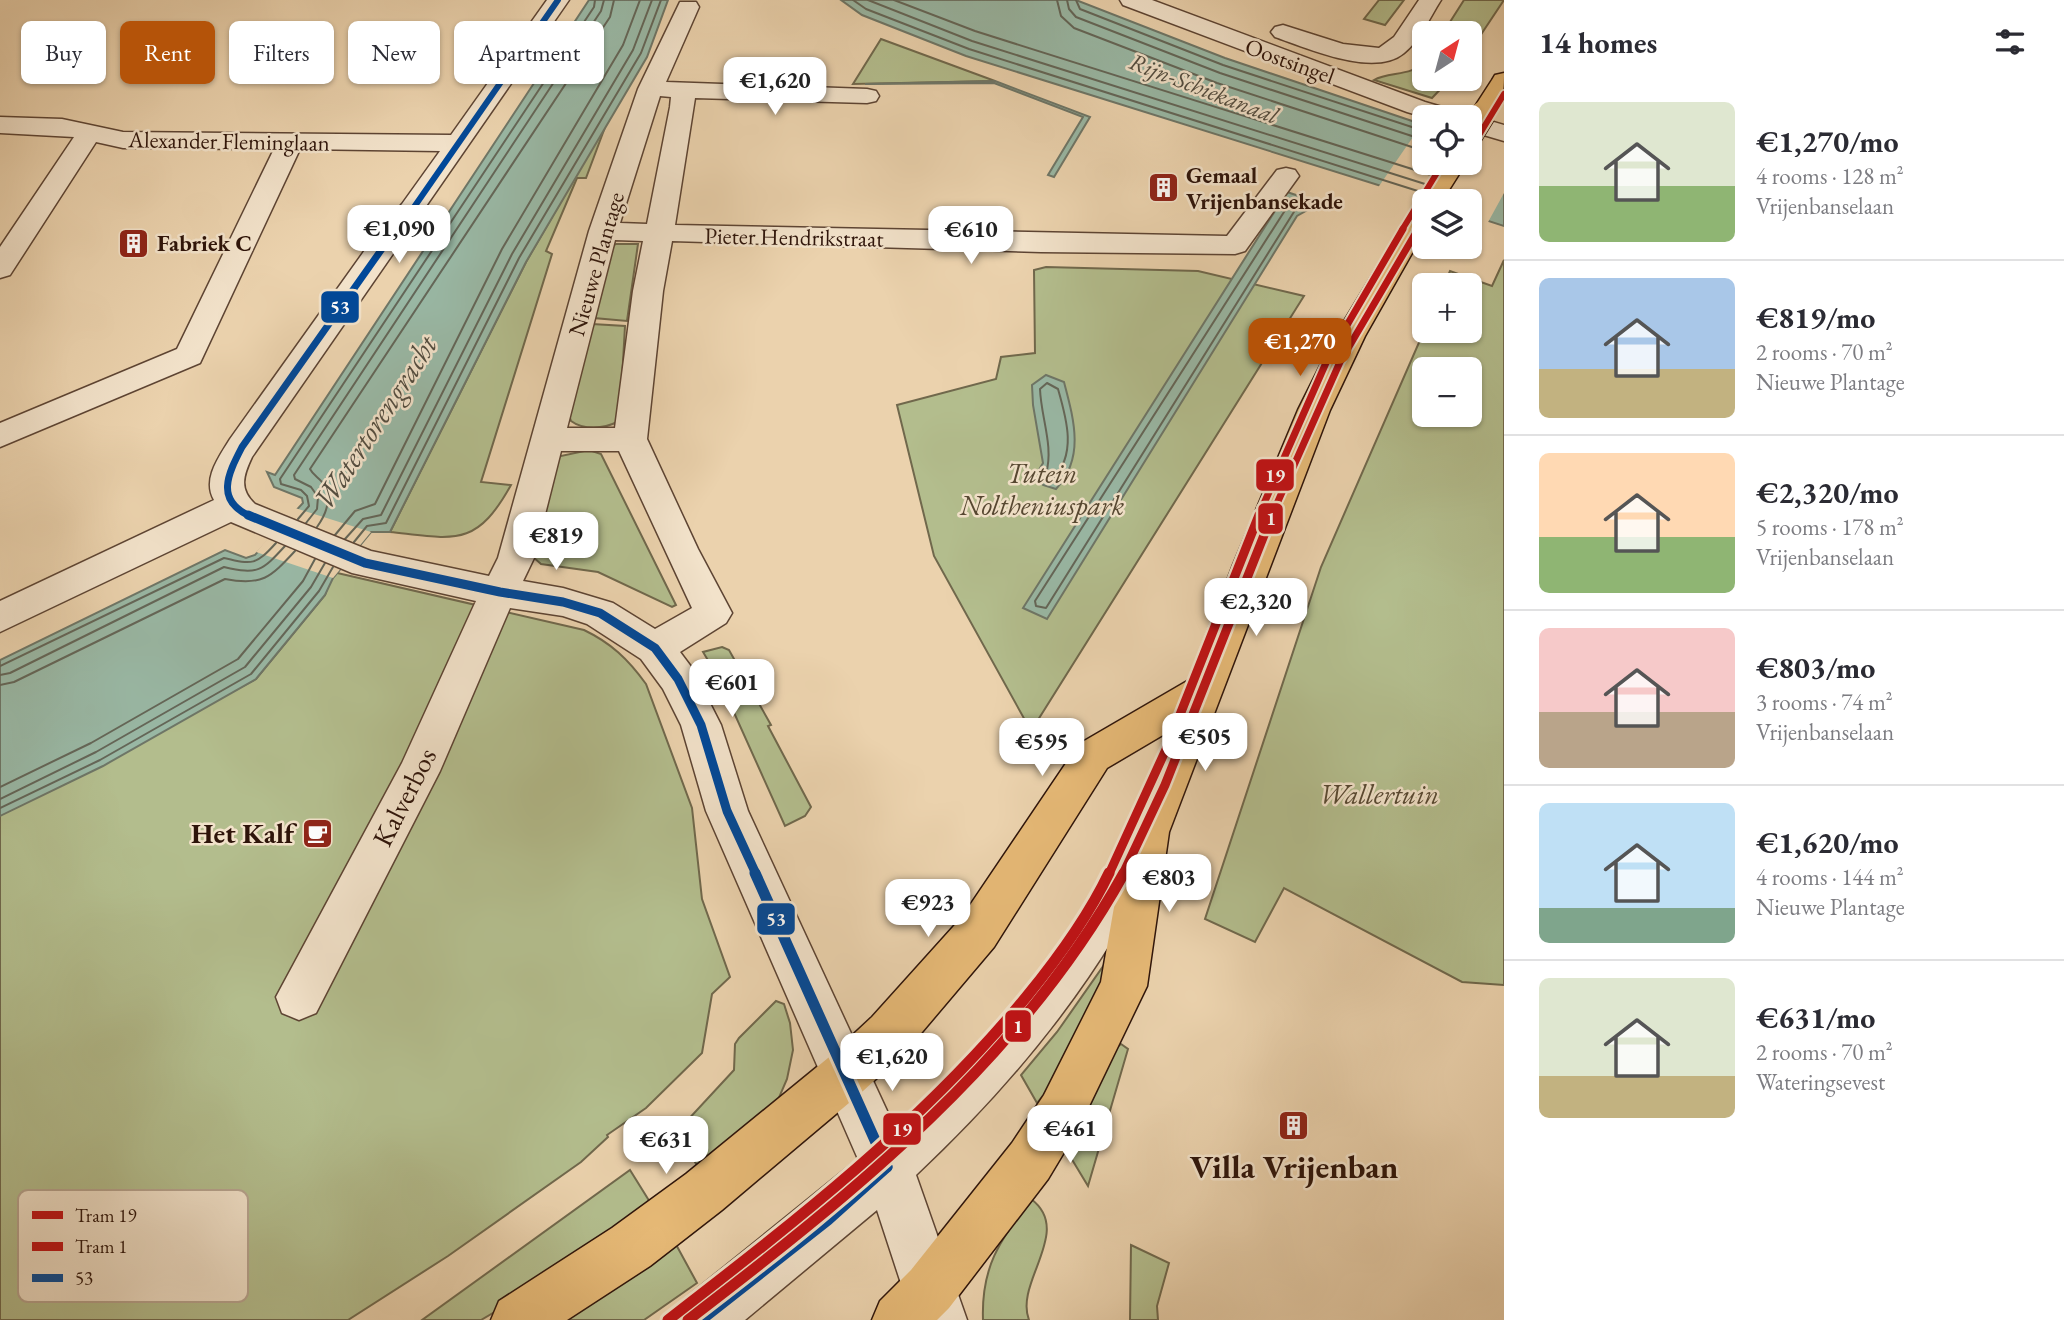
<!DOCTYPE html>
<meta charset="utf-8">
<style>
:root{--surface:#fff;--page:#f2f2f3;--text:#2b2b33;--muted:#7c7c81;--line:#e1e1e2;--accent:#b45309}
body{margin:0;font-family:"EB Garamond",serif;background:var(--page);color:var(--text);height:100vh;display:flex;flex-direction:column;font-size:26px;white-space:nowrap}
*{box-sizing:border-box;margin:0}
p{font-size:23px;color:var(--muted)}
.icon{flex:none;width:38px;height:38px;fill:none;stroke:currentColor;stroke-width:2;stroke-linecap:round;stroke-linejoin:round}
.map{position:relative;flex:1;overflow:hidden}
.details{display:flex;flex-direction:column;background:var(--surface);width:560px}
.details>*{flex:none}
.guide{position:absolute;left:21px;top:21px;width:665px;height:63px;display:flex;gap:14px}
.needle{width:46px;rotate:36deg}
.fabs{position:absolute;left:1412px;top:21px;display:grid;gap:14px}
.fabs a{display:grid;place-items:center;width:70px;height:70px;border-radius:10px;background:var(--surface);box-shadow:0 2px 5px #0004;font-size:35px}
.price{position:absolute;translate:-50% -60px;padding:0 16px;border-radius:14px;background:#fff;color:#222;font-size:23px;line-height:46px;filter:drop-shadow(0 2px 4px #0008)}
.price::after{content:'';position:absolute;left:50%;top:42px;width:21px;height:16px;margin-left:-10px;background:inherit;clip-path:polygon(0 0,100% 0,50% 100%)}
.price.selected{background:var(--accent);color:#fff}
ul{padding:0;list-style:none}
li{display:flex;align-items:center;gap:21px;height:175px;padding:0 35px}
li+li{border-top:2px solid var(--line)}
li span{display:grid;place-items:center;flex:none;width:196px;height:140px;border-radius:10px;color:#555}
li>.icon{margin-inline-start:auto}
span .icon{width:84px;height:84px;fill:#fffc;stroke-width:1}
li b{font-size:30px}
h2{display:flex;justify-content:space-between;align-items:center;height:84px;padding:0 35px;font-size:30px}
.pill{padding:0 24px;border-radius:10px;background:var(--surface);box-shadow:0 2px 5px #0004;font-size:24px;line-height:63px}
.pill.selected{background:var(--accent);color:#fff}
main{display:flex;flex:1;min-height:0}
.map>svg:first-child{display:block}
.green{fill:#b3bd8d;stroke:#70684c;stroke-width:2;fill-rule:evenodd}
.water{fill:#99b8a5;stroke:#6e7667;stroke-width:2}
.pier{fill:#ebd2ad}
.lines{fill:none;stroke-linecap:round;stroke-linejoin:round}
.shore{stroke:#646658;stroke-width:2}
.minor-casing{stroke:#5d4433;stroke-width:3}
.major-casing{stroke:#2e140a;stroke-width:3}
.minor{fill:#f2e2ca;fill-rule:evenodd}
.major{fill:#e6b976;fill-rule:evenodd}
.major-bridge-casing{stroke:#2e140a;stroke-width:27;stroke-linecap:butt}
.major-bridge{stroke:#e6b976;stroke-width:25}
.bus-1-far3-casing{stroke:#f2e2ca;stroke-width:10}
.bus-1-far2-casing{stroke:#f2e2ca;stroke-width:11}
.bus-1-far1-casing{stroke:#f2e2ca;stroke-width:14}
.bus-1-casing{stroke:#f2e2ca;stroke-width:17}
.bus-1-far3{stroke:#004899;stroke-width:6}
.bus-1-far2{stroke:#004899;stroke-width:7}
.bus-1-far1{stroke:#004899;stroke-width:9}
.bus-1{stroke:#004899;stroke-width:11}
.tram-1-far3-casing{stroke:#f2e2ca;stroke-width:10}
.tram-1-far2-casing{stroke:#f2e2ca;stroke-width:11}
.tram-1-far1-casing{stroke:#f2e2ca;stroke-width:14}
.tram-1-casing{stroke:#f2e2ca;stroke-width:17}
.tram-2-far3-casing{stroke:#f2e2ca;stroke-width:10}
.tram-2-far2-casing{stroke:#f2e2ca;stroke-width:11}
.tram-2-far1-casing{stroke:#f2e2ca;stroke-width:14}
.tram-2-casing{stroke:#f2e2ca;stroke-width:17}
.tram-1-far3{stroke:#c01115;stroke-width:6}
.tram-1-far2{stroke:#c01115;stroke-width:7}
.tram-1-far1{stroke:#c01115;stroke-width:9}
.tram-1{stroke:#c01115;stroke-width:11}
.tram-2-far3{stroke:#c01115;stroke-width:6}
.tram-2-far2{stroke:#c01115;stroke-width:7}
.tram-2-far1{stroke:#c01115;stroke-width:9}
.tram-2{stroke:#c01115;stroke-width:11}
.labels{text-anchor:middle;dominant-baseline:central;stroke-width:5;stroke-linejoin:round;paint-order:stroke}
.far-street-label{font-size:23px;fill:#2e140a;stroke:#f2e2ca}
.far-poi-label{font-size:23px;font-weight:bold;fill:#2e140a;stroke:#f2e2ca;text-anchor:start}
.far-water-label{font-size:24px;font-style:italic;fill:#534d40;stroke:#f2e2ca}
.park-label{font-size:28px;font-style:italic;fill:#564731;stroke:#f2e2ca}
.street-label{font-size:28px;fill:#2e140a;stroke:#f2e2ca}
.poi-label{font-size:28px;font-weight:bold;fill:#2e140a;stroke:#f2e2ca;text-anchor:end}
.water-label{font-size:30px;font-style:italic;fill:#534d40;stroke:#f2e2ca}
.near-poi-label{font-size:33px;font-weight:bold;fill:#2e140a;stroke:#f2e2ca}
.key{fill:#f2e2ca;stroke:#b7a490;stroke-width:2}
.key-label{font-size:19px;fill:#2e140a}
.line-badge{stroke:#f2e2ca;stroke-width:2.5}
.badge-label{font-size:19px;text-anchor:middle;font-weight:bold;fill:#fff}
</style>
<main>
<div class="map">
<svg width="1504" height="1320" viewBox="0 0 1504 1320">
<rect width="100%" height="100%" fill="#ebd2ad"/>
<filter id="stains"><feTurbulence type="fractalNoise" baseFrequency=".00286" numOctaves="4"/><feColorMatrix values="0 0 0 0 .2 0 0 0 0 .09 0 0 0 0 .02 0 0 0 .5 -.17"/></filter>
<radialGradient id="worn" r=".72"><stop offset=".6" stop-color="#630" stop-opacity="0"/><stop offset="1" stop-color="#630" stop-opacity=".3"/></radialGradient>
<g class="green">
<path d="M1379 0H1404L1385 25 1364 19Z"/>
<path d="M1464 0H1504L1470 51V33H1443Z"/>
<path d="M881 39 995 81 853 84Z"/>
<path d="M1424 61V79H1450L1432 98 1374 80C1389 71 1413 77 1424 61Z"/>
<path d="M607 122 586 178H577L546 251 552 254 481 482 511 485C476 548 455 539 390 532L526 262Z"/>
<path d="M616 244H638L627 321 594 318 611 247Z"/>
<path d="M1504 260V985L1462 982 1284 888 1255 942 1205 919 1321 567 1424 331H1470V285H1444L1450 271 1492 286ZM1424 369H1470V415H1424Z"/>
<path d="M1046 267 1198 271 1304 296 1031 731 934 556 897 405 996 379 1001 357 1035 353 1034 270Z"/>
<path d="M592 324 625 326 620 415 617 422C604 429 583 430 571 421L569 415Z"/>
<path d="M589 450 601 454 676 605 672 607 598 572 541 564 533 557 556 457Z"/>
<path d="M333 572 584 630C611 643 628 659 646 684L692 808 702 899 730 977 712 994 702 1053 646 1108 607 1135 608 1137 581 1162 448 1256 348 1320H0V815L256 679 325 595Z"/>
<path d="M722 647 729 650 771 725 768 726 811 807 805 816 785 826 718 677 703 652Z"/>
<path d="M1104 965 1111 967 1053 1083 1037 1103 1021 1075 1057 1032Z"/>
<path d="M776 1001 784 1004 790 1023 793 1050 787 1079 778 1100 698 1167C690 1153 678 1140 684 1124L734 1070 735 1044 739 1038Z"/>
<path d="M1121 1044 1128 1049 1088 1186 1062 1143 1111 1052Z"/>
<path d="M630 1170 653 1207 537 1287 481 1320H422Z"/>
<path d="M1031 1199C1074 1231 1014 1282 1029 1320H983C981 1266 1000 1241 1031 1199Z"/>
<path d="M673 1239 697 1283 644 1320H547Z"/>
<path d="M1131 1245 1169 1263 1157 1306 1158 1320H1130Z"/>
</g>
<g class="water">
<path d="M589 0H668L647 57 526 262 390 532H371L333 578 325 595 256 679 103 766 0 816V660L225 550 246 558 255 555 303 503 302 498 274 487 267 472 275 475Z"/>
<path d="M841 0H1076L1225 58 1424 125V163H1470L1504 149V226L1470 215V201L1394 190 966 56 862 15Z"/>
<path d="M995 81 1090 117 1054 177 1048 175 1083 117 994 83 865 84Z"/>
<path d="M1287 192 1320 203 1297 216 1047 619 1023 608Z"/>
<path d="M1046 375 1064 382C1074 420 1085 458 1056 489L1043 485 1037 473 1043 463 1033 405 1032 385Z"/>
</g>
<g class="pier">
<path d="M1424 121V163H1470V135L1504 145V193L1487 224 1470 219V201H1424V204L1377 189Z"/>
<path d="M295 508 371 532 333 578 256 552Z"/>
</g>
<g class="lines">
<g class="shore">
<path d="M853 0 866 9 969 49 1421 192"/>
<path d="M868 0 972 41 1425 184"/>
<path d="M894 0 975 31 1431 175"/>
<path d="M1057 0 1061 16 1074 28 1217 83 1424 151"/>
<path d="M1067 0 1069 9 1076 17 1220 73 1424 140"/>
<path d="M1076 0 1080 9 1223 65 1424 131"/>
<path d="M1291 201 1296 203 1297 207 1046 608 1036 606 1035 601Z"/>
<path d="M1047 383 1058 389C1067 420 1077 455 1052 480L1046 474C1054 446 1041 418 1040 389Z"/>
<path d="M298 519 309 506 307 496 301 490 281 484 280 479 594 7 595 0"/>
<path d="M306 523 317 509 318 497 311 487 295 479 294 475 601 11 604 0"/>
<path d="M317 527C327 513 333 497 322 482 318 477 313 475 310 469L610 17 614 0"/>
<path d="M335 535 355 511 375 504 502 249 623 45 640 0"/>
<path d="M345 539 363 519 381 515 512 254 633 50 652 0"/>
<path d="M354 542 367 526 386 523 519 258 641 53 661 0"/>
<path d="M0 666 224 558C253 565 256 565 276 543"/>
<path d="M0 675 10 673 224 567C258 575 262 571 285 546"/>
<path d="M0 685 14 682 225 579C262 586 270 578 295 551"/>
<path d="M0 787 91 743 238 659 303 581 315 559"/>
<path d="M0 799 96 752 245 667 311 587 325 563"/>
<path d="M0 808 100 760 251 674 319 591 333 567"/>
</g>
<defs>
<g id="minor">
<path d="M547 0H569L252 457C243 476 239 489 255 504L371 551 489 576 498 558 589 231 638 89 680 2H696L699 7 666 82 867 89 876 91 879 96 876 101 867 103 695 98 675 225 1227 236 1277 170 1286 168 1295 170 1299 176 1245 251 1235 254 1041 252 672 241 663 291 647 439 698 549 732 613 726 623 680 652 692 668 721 725 748 811 894 1126C963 1063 1030 991 1081 913 1098 888 1111 860 1126 833L1141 828 1156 833 1163 847C1103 974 1018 1079 916 1175L967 1320H913L877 1210 745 1320H674L682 1301 858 1159 706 811 681 725 663 689 641 659 587 624 563 616 510 608 440 771 316 1013 299 1020 282 1013 276 997 402 763 476 601 352 573 231 522 0 632V601L214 500C202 479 219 457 230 439L380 229 402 204 440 151 300 149 200 363 0 447V423L177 349 274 149 123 148 96 142 10 275 0 278V247L74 137 0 133V117L62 119 123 132 451 135ZM660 96 671 97 670 107 647 224 620 223ZM615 240 643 241 633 291 615 428H567ZM561 451H619L692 608 655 629 613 603 563 588 523 581 534 558Z"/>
<path d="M1120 0H1152L1425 102 1459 112 1462 117 1470 115 1504 125V141L1470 131V117H1424L1407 112 1123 5Z"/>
<path d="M1419 0H1441C1430 17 1421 39 1404 53 1374 78 1307 48 1275 37L1271 32 1275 27 1283 25 1343 44 1379 48 1394 37Z"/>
</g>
<g id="major">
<path d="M1504 73C1504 92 1503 103 1492 119L1483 122 1474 119 1470 114 1492 80 1495 75Z"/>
<path d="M1440 163H1466L1442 201H1424V232L1365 336 1330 410 1169 832 1147 986 1078 1129 1048 1179 949 1308 937 1320H872L880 1301 911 1270 1012 1143 1044 1095 1101 982 1127 832 1168 732 1107 768 994 947 906 1051 862 1092 722 1210 650 1266 567 1320H491L499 1301 612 1228 686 1174 828 1058 872 1017 962 917 1079 744 1189 680 1233 565 1298 410 1335 336Z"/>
</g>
</defs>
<use href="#minor" class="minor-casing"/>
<use href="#major" class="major-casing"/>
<use href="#minor" class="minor"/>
<use href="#major" class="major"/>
<defs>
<path id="major-bridge" d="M1470 135 1483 114"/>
</defs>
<use href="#major-bridge" class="major-bridge-casing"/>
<use href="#major-bridge" class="major-bridge"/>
<defs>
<path id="bus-1-far3" d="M394 230 412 210 558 0"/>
<path id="bus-1-far2" d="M252 517C214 501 228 474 242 447L396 229"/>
<path id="bus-1-far1" d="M248 515 365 563 500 592 563 602 600 613 655 648 678 679 701 725 727 811 756 874"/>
<g id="bus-1">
<path d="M755 873 887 1167"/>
<path d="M701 1320 828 1220 887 1167"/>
</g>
</defs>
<use href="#bus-1-far3" class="bus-1-far3-casing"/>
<use href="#bus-1-far2" class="bus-1-far2-casing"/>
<use href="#bus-1-far1" class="bus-1-far1-casing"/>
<use href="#bus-1" class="bus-1-casing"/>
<use href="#bus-1-far3" class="bus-1-far3"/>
<use href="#bus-1-far2" class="bus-1-far2"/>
<use href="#bus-1-far1" class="bus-1-far1"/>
<use href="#bus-1" class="bus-1"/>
<defs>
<g id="tram-1-far3">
<path d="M1470 150 1504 94"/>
<path d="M1402 230 1443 163"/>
</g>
<path id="tram-1-far2" d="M1258 517 1329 356 1403 229"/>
<path id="tram-1-far1" d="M1109 874 1168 745 1259 515"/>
<path id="tram-1" d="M668 1320C796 1221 924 1122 1027 996 1058 958 1088 917 1109 873"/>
<path id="tram-2-far3" d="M1416 230 1424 218"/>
<path id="tram-2-far2" d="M1271 517 1340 362 1418 229"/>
<path id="tram-2-far1" d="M1123 874 1165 785 1272 515"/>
<path id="tram-2" d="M688 1320C855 1192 1021 1059 1124 873"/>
</defs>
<use href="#tram-1-far3" class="tram-1-far3-casing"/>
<use href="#tram-1-far2" class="tram-1-far2-casing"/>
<use href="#tram-1-far1" class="tram-1-far1-casing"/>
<use href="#tram-1" class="tram-1-casing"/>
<use href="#tram-2-far3" class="tram-2-far3-casing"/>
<use href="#tram-2-far2" class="tram-2-far2-casing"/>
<use href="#tram-2-far1" class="tram-2-far1-casing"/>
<use href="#tram-2" class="tram-2-casing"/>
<use href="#tram-1-far3" class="tram-1-far3"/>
<use href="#tram-1-far2" class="tram-1-far2"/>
<use href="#tram-1-far1" class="tram-1-far1"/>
<use href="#tram-1" class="tram-1"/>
<use href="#tram-2-far3" class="tram-2-far3"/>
<use href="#tram-2-far2" class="tram-2-far2"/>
<use href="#tram-2-far1" class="tram-2-far1"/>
<use href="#tram-2" class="tram-2"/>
</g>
<defs>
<symbol id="building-square" viewBox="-11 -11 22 22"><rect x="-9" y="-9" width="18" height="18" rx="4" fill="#8f2418" stroke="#f2e2ca"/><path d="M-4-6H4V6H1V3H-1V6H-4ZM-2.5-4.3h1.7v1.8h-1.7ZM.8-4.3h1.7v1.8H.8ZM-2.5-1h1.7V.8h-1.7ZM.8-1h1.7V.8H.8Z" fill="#fff"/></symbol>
<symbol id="cafe-square" viewBox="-11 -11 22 22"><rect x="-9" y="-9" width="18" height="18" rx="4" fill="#8f2418" stroke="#f2e2ca"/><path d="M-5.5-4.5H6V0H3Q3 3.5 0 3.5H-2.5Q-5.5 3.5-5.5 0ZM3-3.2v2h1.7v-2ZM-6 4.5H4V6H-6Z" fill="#fff"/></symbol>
</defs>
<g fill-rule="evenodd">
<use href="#building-square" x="1146" y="170" width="35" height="35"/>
<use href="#building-square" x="116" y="226" width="35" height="35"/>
<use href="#cafe-square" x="300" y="816" width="35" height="35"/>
<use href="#building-square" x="1276" y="1108" width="35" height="35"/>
</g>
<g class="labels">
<g class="far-street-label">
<text transform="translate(1290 61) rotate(20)">Oostsingel</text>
<text transform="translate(229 141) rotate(1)">Alexander Fleminglaan</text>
<text transform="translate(794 237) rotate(1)">Pieter Hendrikstraat</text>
<text transform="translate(596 264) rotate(-74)">Nieuwe Plantage</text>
</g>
<g class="far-poi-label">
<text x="1186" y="175">Gemaal<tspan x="1186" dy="26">Vrijenbansekade</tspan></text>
<text x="157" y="243">Fabriek C</text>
</g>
<g class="far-water-label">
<text transform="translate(1204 88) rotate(21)">Rijn-Schiekanaal</text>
</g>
<g class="park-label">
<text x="1042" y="473">Tutein<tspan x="1042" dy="32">Noltheniuspark</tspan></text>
<text x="1379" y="794">Wallertuin</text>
</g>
<g class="street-label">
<text transform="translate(404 797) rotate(-63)">Kalverbos</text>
</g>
<g class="poi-label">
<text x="294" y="833">Het Kalf</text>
</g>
<g class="water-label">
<text transform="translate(375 422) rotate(-57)">Watertorengracht</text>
</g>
<g class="near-poi-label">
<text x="1294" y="1166">Villa Vrijenban</text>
</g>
</g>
<rect x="18" y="1190" width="230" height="112" rx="10" class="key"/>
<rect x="32" y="1211" width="31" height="8" fill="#c01115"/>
<rect x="32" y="1242" width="31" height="9" fill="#c01115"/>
<rect x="32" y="1274" width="31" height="8" fill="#004899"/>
<g class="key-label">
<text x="75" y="1222">Tram 19</text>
<text x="75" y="1253">Tram 1</text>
<text x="75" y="1285">53</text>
</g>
<g class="line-badge">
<rect x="320" y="290" width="40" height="34" rx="7" fill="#004899"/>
<rect x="1255" y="458" width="40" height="34" rx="7" fill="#c01115"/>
<rect x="1257" y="502" width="27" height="33" rx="7" fill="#c01115"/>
<rect x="756" y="902" width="40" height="34" rx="7" fill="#004899"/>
<rect x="1004" y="1009" width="28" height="34" rx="7" fill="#c01115"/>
<rect x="882" y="1112" width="40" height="34" rx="7" fill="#c01115"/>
</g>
<g class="badge-label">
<text x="340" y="314">53</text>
<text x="1275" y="482">19</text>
<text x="1271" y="525">1</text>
<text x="776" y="926">53</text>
<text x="1018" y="1033">1</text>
<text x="902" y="1136">19</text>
</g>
<rect width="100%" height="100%" filter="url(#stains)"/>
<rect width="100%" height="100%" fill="url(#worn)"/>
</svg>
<div class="fabs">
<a><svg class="needle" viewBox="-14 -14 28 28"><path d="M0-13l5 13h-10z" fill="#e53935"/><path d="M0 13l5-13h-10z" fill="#7c7c81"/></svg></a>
<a><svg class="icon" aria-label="locate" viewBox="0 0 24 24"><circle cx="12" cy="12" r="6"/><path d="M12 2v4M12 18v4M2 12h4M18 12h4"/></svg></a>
<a><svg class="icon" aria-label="layers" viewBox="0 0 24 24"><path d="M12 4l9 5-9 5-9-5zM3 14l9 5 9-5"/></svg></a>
<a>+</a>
<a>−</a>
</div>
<b class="price" style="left:775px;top:117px">€1,620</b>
<b class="price" style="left:399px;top:265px">€1,090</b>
<b class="price" style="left:971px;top:266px">€610</b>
<b class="price selected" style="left:1300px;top:378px">€1,270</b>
<b class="price" style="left:556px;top:572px">€819</b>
<b class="price" style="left:1256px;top:638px">€2,320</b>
<b class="price" style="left:732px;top:719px">€601</b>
<b class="price" style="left:1205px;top:773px">€505</b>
<b class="price" style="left:1042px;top:778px">€595</b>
<b class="price" style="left:1169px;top:914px">€803</b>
<b class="price" style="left:928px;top:939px">€923</b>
<b class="price" style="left:892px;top:1093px">€1,620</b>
<b class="price" style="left:1070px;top:1165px">€461</b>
<b class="price" style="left:666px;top:1176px">€631</b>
<div class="guide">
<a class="pill">Buy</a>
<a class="pill selected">Rent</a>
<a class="pill">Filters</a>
<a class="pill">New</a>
<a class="pill">Apartment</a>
</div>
</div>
<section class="details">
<h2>14 homes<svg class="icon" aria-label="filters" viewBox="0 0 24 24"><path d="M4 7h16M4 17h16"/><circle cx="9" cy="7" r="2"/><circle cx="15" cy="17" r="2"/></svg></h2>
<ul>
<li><span style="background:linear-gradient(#dfe7d0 60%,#8fb573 0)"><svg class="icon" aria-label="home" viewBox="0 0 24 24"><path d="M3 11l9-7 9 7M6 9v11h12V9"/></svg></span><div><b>€1,270/mo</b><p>4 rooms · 128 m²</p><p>Vrijenbanselaan</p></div></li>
<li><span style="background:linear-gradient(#a9c7e8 65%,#c2b280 0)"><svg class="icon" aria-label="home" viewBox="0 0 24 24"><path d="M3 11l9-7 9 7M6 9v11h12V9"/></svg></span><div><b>€819/mo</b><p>2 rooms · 70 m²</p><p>Nieuwe Plantage</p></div></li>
<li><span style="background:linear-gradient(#ffd9b3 60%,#8fb573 0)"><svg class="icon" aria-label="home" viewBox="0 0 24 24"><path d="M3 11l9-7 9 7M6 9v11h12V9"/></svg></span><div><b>€2,320/mo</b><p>5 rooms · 178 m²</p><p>Vrijenbanselaan</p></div></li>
<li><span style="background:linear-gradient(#f6c9c9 60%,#b9a48a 0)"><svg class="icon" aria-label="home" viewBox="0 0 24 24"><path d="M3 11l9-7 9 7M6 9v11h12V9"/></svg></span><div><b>€803/mo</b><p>3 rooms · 74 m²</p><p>Vrijenbanselaan</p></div></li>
<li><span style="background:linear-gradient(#bfe0f5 75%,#7fa58c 0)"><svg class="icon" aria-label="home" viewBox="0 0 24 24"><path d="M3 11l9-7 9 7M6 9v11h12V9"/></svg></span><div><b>€1,620/mo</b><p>4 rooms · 144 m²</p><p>Nieuwe Plantage</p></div></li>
<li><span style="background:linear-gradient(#dfe7d0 70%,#c2b280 0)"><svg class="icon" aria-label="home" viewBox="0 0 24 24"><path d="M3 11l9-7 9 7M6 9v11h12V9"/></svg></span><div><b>€631/mo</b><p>2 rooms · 70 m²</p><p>Wateringsevest</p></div></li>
</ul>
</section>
</main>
